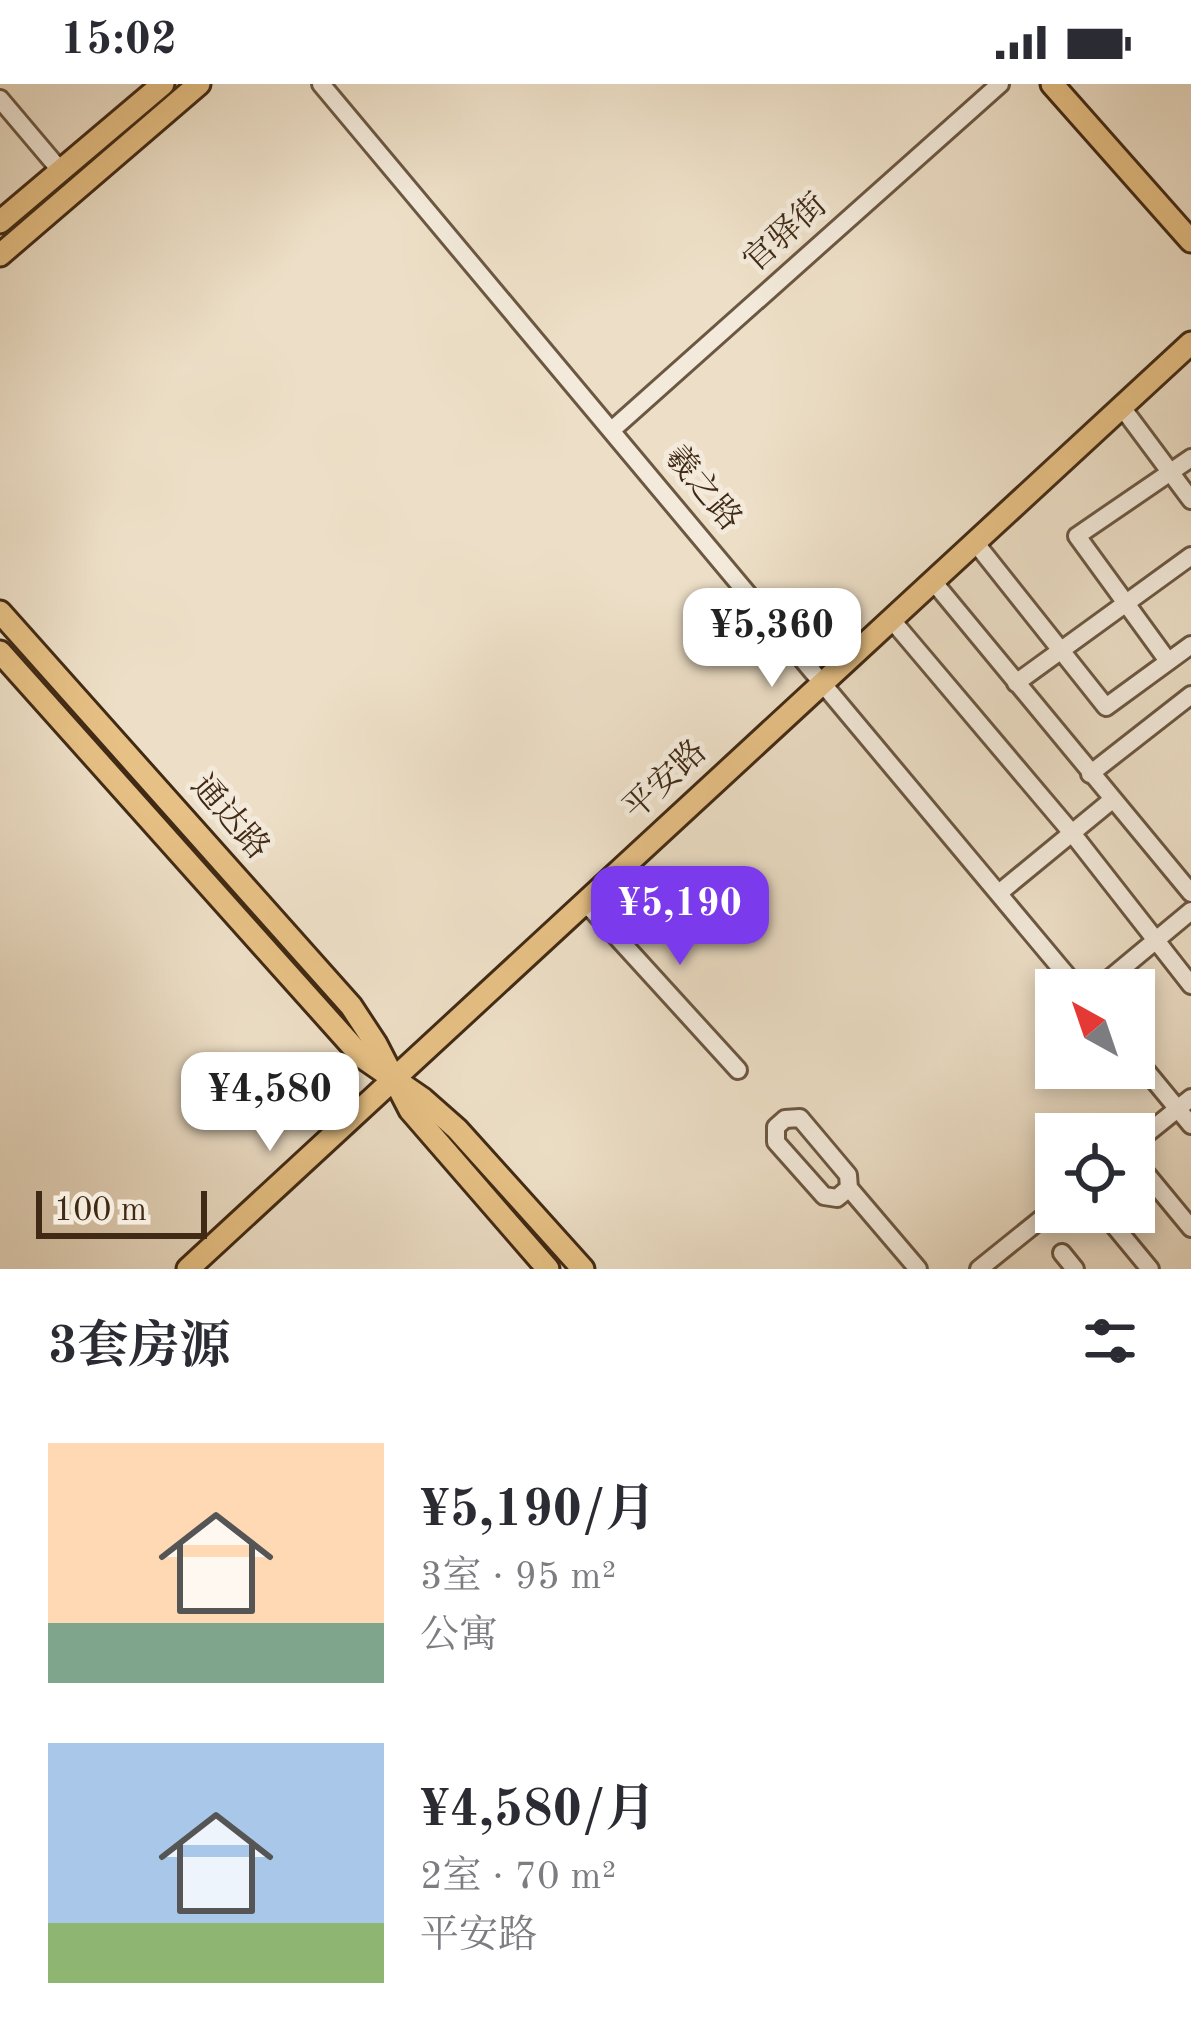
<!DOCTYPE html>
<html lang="zh">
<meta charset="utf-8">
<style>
:root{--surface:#fff;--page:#f7f7f7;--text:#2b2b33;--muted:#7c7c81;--accent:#7c3aed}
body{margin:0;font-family:"Old Standard TT","Noto Serif SC",serif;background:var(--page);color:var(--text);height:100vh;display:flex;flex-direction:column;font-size:45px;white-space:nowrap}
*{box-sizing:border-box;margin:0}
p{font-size:39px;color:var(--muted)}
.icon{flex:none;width:66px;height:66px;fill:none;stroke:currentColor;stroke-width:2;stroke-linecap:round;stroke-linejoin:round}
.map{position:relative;height:1185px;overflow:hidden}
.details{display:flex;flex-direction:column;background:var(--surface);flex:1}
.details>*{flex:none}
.needle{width:78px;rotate:320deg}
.fabs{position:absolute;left:1035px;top:885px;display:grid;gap:24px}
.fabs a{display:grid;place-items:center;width:120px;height:120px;border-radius:0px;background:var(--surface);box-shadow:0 6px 18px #0003;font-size:60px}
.scale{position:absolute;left:36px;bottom:30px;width:171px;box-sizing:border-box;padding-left:12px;border:6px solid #412a15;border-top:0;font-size:33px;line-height:42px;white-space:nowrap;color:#412a15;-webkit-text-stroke:9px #f3eadb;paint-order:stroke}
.price{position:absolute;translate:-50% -102px;padding:0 27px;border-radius:24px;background:#fff;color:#222;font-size:39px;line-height:78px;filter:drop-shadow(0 3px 6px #0008)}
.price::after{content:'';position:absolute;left:50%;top:72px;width:36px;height:27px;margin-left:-18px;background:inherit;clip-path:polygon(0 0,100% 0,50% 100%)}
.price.active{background:var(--accent);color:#fff}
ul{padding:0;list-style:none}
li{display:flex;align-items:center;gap:36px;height:300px;padding:0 48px}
li span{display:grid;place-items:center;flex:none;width:336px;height:240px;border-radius:0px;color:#555}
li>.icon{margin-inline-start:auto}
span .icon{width:144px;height:144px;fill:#fffc;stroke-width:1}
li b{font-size:51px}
h2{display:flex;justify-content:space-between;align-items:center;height:144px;padding:0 48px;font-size:51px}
.status{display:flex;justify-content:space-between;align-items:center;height:84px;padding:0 60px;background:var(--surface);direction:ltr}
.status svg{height:33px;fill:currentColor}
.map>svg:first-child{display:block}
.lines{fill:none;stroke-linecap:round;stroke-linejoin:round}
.minor-casing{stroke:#6c5742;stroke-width:22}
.major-casing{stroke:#412a15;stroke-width:27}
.minor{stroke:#f3eadb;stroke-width:16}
.major{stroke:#e6c084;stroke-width:21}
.labels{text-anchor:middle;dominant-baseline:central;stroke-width:10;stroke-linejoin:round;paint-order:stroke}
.street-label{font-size:33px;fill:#412a15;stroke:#f3eadb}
</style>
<div class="status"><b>15:02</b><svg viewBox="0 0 49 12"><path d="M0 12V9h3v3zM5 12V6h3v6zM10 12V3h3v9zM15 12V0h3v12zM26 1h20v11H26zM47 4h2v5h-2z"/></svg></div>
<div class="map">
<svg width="1191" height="1185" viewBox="0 0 1191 1185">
<rect width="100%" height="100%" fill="#eddfc7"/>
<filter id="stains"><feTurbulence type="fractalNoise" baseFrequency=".00167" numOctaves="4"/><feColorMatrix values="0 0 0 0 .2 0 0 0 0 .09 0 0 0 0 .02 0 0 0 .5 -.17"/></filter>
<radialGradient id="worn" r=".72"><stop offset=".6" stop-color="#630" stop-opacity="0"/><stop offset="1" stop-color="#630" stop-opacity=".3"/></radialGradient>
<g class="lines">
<defs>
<g id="minor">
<path d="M321 0 1079 906"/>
<path d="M0 15 60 86"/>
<path d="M1121 322 1191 416"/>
<path d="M613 345 1000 0"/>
<path d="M974 457 1106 623 1191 561"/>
<path d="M932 496 1191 809"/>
<path d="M891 535 1072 749 1191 901"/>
<path d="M1168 577 1077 452 1191 374"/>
<path d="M1016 599 1191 472"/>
<path d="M1090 690 1191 611"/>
<path d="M999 809 1112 716"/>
<path d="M584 817 738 986"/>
<path d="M1096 906 1191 827"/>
<path d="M1134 972 1191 1041"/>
<path d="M1134 1060 1191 1014"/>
<path d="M1134 1075 1191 1144"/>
<path d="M849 1104 837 1114 824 1112 776 1058V1043L785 1035 800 1034 848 1091 849 1104 918 1185"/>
<path d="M1107 1133 1150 1185"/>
<path d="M1062 1169 1075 1185"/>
<path d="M979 1185 1056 1123"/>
</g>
<g id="major">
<path d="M1052 0 1191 157"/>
<path d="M0 138 163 0"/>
<path d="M0 171 199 0"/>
<path d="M0 528 351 922 376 960 410 1026 548 1185"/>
<path d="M0 568 362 973 423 1015 457 1045 583 1185"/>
<path d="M188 1185 1191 259"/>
</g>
</defs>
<use href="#minor" class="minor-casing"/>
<use href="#major" class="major-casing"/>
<use href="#minor" class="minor"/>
<use href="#major" class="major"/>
</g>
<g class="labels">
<g class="street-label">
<text transform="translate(786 150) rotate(-42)">官驿街</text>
<text transform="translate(702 405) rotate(50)">羲之路</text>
<text transform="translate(666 697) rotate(-43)">平安路</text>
<text transform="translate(229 734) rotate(49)">通达路</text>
</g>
</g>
<rect width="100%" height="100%" filter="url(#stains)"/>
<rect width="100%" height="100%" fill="url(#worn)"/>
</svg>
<div class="fabs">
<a><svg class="needle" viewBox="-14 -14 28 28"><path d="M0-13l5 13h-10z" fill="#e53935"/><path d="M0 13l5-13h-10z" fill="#7c7c81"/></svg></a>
<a><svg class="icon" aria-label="locate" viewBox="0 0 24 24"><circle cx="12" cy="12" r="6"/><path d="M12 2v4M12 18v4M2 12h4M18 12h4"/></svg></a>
</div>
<div class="scale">100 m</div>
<b class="price" style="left:772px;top:606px">¥5,360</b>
<b class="price active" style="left:680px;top:884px">¥5,190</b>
<b class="price" style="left:270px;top:1070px">¥4,580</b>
</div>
<section class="details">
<h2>3套房源<svg class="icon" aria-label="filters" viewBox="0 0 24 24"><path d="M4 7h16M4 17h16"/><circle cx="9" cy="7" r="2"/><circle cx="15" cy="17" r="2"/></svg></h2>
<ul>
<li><span style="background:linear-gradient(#ffd9b3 75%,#7fa58c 0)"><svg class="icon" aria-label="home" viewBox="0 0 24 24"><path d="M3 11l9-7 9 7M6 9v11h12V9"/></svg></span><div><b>¥5,190/月</b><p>3室 · 95 m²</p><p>公寓</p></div></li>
<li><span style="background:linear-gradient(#a9c7e8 75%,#8fb573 0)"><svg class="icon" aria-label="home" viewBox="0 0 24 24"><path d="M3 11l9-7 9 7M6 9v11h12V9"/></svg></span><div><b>¥4,580/月</b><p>2室 · 70 m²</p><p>平安路</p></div></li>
</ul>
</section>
